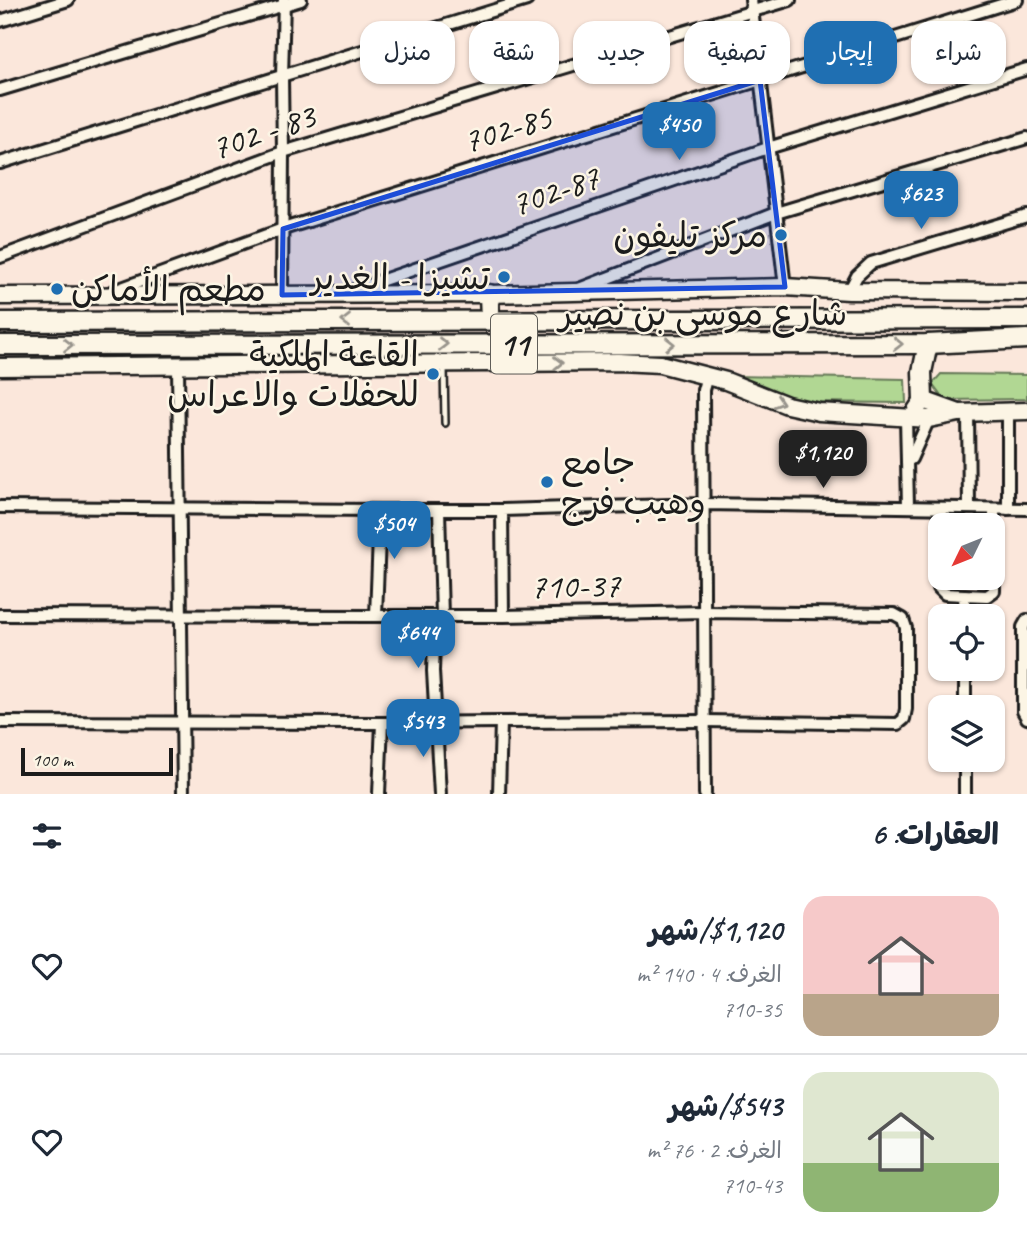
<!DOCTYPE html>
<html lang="ar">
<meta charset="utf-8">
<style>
:root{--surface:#fff;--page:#f2f2f3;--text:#1f2937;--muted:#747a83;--line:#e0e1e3;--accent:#1f6fb2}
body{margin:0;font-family:Caveat,"Playpen Sans Arabic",sans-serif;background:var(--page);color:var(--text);direction:rtl;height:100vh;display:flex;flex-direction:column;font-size:26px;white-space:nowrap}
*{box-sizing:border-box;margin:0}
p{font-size:23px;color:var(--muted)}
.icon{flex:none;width:38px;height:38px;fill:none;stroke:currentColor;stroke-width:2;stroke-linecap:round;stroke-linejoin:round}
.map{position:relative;height:794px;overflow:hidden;direction:ltr}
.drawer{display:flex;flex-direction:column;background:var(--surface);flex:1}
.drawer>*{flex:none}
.top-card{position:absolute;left:21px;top:21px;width:985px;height:63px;direction:rtl;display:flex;gap:14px}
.needle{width:46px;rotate:227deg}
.tools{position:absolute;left:928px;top:513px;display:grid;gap:14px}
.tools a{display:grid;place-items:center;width:77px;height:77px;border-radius:14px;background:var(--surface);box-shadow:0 2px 5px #0004;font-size:35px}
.scale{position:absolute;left:21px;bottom:18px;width:152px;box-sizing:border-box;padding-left:7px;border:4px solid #1c1c1c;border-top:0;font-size:19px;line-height:24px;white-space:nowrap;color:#1c1c1c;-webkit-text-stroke:5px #fcf5e5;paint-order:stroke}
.price{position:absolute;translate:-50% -60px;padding:0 16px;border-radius:14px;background:var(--accent);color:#fff;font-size:23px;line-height:46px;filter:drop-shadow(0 2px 4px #0008)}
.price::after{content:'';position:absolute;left:50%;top:42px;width:21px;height:16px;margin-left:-10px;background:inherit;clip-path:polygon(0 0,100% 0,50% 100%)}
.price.on{background:#222;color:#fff}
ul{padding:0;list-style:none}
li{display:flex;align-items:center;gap:21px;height:175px;padding:0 28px}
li+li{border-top:2px solid var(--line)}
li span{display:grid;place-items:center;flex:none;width:196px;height:140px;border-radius:21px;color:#555}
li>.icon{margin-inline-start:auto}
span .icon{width:84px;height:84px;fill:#fffc;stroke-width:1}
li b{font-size:30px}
h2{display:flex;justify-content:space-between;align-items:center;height:84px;padding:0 28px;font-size:30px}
.tag{padding:0 24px;border-radius:21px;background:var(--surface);box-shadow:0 2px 5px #0004;font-size:24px;line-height:63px}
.tag.on{background:var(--accent);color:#fff}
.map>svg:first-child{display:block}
.green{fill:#b1d793;stroke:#667a58;stroke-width:2}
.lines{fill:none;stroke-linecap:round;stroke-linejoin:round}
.lane-casing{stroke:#1c1c1c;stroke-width:10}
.street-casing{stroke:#1c1c1c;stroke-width:16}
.secondary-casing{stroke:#1c1c1c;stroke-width:21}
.primary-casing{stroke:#1c1c1c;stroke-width:23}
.lane{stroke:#fcf5e5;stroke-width:5}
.street{stroke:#fcf5e5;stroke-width:10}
.secondary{stroke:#fcf5e5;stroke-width:16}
.primary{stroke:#fcf5e5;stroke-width:18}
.oneway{stroke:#97938b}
.marked{fill:#1d4ed8;fill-opacity:0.2;stroke:#1d4ed8;stroke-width:5;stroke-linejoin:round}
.poi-dot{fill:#1f6fb2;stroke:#fcf5e5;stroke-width:2.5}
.labels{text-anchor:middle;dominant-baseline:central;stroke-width:5;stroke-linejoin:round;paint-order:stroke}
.shield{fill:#fcf5e5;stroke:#5f5d58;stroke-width:2}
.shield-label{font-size:33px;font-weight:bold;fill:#1c1c1c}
.street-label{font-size:35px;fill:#1c1c1c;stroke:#fcf5e5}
.poi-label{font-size:35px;fill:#1c1c1c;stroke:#fcf5e5;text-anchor:end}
</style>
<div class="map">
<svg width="1027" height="794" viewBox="0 0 1027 794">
<rect width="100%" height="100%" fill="#fbe7db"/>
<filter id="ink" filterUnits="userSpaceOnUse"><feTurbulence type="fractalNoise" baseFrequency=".0143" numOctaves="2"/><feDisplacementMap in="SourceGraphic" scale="14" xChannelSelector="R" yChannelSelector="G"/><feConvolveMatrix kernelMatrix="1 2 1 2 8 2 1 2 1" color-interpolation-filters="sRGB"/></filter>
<g filter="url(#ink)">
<g class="green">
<path d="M941 374 1027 375V399L944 400 932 384Z"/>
<path d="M733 376 905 379 906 403 804 402Z"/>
</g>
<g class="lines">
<defs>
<path id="lane" d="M444 367 445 423"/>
<g id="street">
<path d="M751 0 785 287"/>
<path d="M0 21 68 0"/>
<path d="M0 90 301 0"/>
<path d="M0 163 527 0"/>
<path d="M0 257 283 152 790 0"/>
<path d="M579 289 776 213 1027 138"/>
<path d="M351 291 768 148 1027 69"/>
<path d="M849 291 857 276 871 263 1027 216"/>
<path d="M111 292 283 229 1017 0"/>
<path d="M282 295 283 152 282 77 284 0"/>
<path d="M178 366 183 794"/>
<path d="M968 412 969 508"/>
<path d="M906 418 908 506"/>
<path d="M911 459 929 419"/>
<path d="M0 507 380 510 376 616 0 615"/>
<path d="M1008 509V411"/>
<path d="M380 510H502"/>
<path d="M439 510 442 616"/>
<path d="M940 525 941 509"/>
<path d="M940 556 939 588 945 594 964 595 965 616"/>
<path d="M964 595 987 596 994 591V509"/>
<path d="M376 616H503"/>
<path d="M435 616 433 671 440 794"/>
<path d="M1027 620 1023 627V711L1027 718"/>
<path d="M965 668V707"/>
<path d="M0 722 382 723 379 794"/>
<path d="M382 723 501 722"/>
<path d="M965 760V794"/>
<path d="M499 794 501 722 705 721 898 724 904 719 906 709V628L903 619 894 614 704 612 503 616 502 510 703 504 1027 509"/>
<path d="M705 794 703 390 707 376"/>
</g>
<g id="secondary">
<path d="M0 296 489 294 785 287 849 291 1027 292"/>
<path d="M0 367 619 362 660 364 726 381 787 405 819 412 929 419 959 413 1027 411"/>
<path d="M916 410 923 400 959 413"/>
</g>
<g id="primary">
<path d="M489 294 490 320"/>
<path d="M0 322 1027 319"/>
<path d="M0 345 928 344 1027 339"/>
<path d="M923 400 922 372 928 344"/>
</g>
</defs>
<use href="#lane" class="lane-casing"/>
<use href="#street" class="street-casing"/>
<use href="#secondary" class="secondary-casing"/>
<use href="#primary" class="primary-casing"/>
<use href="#lane" class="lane"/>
<use href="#street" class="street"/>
<use href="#secondary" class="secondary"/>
<use href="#primary" class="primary"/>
</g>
<defs><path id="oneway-chevron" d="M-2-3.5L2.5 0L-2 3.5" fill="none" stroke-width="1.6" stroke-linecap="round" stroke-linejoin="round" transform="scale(1.75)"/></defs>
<g class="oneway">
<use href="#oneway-chevron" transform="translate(346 321) rotate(180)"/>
<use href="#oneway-chevron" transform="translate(443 344)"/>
<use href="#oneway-chevron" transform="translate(670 344)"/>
<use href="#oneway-chevron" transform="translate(898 344)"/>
<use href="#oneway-chevron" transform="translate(68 345)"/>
<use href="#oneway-chevron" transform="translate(558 363) rotate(-1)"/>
<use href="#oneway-chevron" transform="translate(779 402) rotate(18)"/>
</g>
</g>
<path class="marked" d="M760 80 785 287 282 295 283 229Z"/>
<g class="poi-dot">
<circle cx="781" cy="235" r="7"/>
<circle cx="504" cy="277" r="7"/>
<circle cx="57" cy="289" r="7"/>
<circle cx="433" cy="374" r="7"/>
<circle cx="547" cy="482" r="7"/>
</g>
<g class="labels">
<rect class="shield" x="491" y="314.5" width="46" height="59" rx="5"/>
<g class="shield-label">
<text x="514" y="344">11</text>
</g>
<g class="street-label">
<text transform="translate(507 129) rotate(-17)">702-85</text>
<text transform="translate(263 132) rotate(-19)">702 - 83</text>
<text transform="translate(555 191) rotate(-19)">702-87</text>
<text x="703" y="313">شارع موسى بن نصير</text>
<text transform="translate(575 586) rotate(-1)">710-37</text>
</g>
<g class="poi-label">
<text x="767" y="235">مركز تليفون</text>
<text x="490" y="277">تشيزا - الغدير</text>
<text x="71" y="289" text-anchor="start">مطعم الأماكن</text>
<text x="419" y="354">القاعة الملكية<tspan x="419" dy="40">للحفلات والاعراس</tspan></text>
<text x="561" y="462" text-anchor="start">جامع<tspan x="561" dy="40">وهيب فرج</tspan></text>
</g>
</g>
</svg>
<div class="tools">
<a><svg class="needle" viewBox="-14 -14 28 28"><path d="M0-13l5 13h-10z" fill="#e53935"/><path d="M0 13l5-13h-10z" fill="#747a83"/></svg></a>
<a><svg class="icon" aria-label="locate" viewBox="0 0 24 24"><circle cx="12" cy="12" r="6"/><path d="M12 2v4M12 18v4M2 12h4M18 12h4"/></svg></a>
<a><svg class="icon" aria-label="layers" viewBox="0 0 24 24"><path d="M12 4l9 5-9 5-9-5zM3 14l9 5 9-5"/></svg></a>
</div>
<div class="scale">100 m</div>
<b class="price" style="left:679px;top:162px">$450</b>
<b class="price" style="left:921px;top:231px">$623</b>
<b class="price on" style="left:823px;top:490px">$1,120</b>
<b class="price" style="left:394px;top:561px">$504</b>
<b class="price" style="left:418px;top:670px">$644</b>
<b class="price" style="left:423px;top:759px">$543</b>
<div class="top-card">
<a class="tag">شراء</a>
<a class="tag on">إيجار</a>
<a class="tag">تصفية</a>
<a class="tag">جديد</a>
<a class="tag">شقة</a>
<a class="tag">منزل</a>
</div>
</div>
<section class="drawer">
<h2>العقارات: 6<svg class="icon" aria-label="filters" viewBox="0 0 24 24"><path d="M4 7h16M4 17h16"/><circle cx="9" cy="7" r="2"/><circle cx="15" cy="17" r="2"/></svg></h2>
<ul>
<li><span style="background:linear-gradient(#f6c9c9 70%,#b9a48a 0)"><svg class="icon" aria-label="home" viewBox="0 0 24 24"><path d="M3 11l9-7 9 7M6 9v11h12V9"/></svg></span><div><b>$1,120/شهر</b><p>الغرف: 4 · 140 m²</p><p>710-35</p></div><svg class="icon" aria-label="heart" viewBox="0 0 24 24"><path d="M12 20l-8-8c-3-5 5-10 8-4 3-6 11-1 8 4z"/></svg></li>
<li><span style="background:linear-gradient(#dfe7d0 65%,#8fb573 0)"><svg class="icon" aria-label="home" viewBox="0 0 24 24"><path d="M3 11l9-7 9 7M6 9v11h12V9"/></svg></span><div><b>$543/شهر</b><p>الغرف: 2 · 76 m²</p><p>710-43</p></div><svg class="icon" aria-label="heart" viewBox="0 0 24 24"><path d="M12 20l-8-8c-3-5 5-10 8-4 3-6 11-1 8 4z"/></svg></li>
</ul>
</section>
